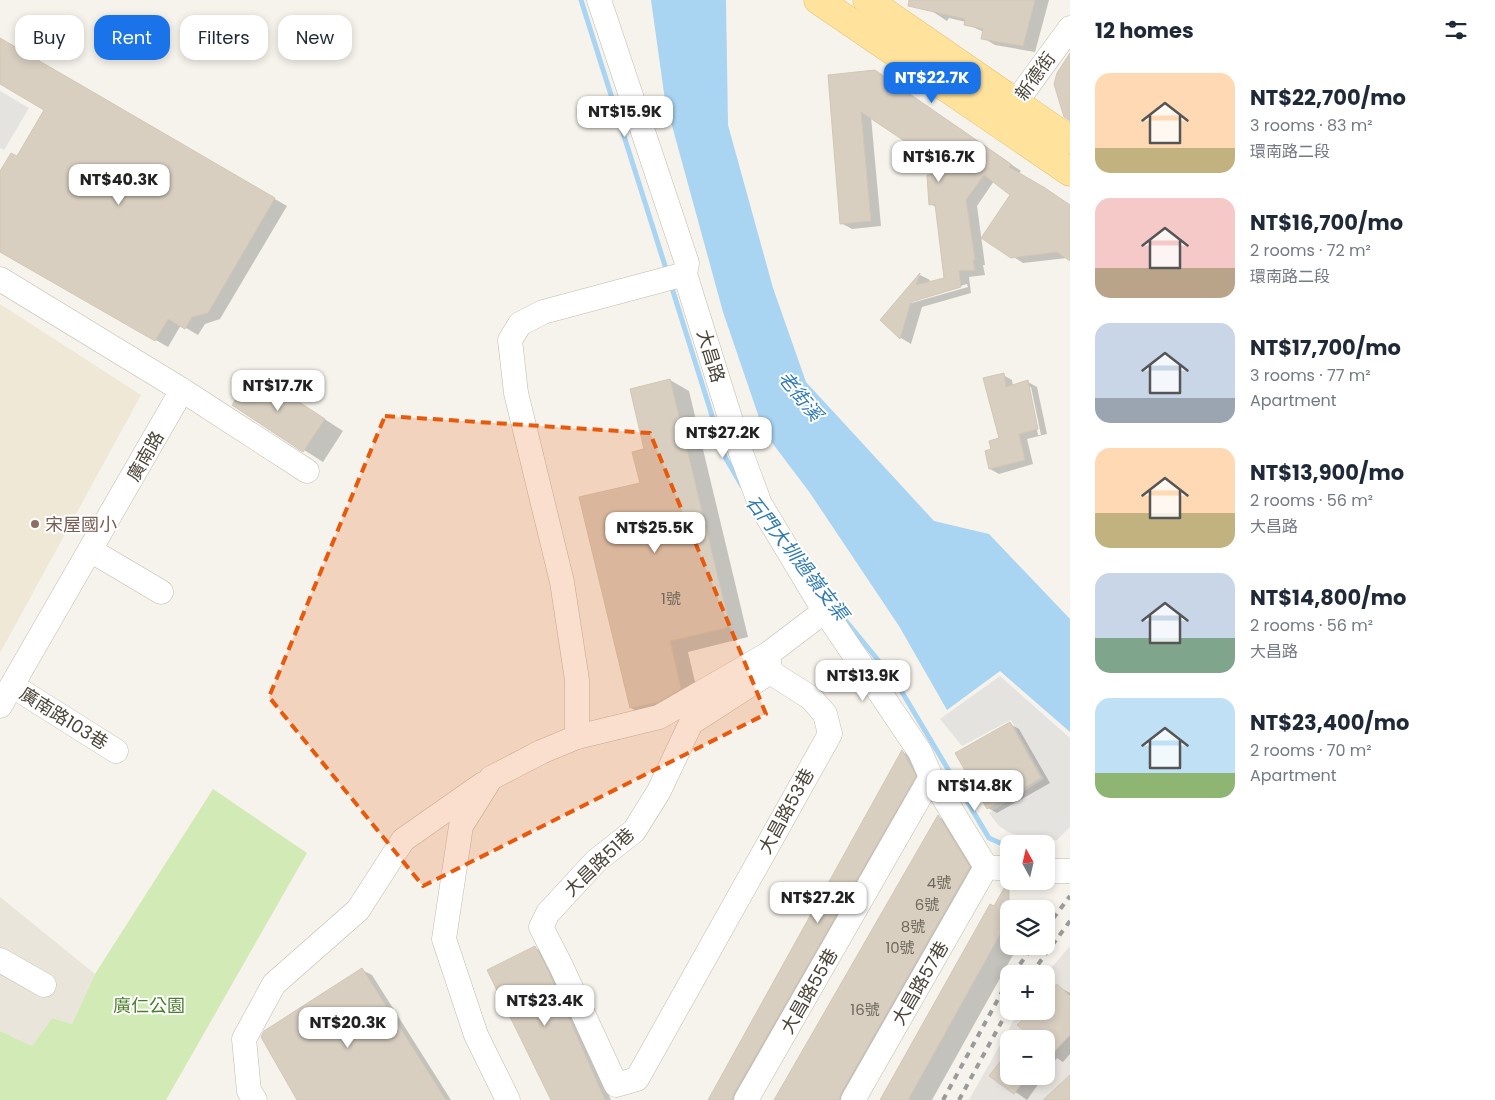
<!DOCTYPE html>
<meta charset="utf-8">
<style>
:root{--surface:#fff;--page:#f2f2f3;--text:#1f2937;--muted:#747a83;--accent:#1a73e8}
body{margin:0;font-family:Poppins,"Noto Sans TC",sans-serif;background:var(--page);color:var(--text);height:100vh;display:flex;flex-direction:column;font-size:19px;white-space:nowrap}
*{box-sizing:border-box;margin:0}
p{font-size:16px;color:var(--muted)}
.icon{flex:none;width:28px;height:28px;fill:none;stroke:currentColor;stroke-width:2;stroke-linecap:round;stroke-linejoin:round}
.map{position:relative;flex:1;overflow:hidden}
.details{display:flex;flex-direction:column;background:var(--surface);width:425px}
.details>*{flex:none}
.banner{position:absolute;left:15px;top:15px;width:475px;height:45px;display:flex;gap:10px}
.needle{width:32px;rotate:352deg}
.buttons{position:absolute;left:1000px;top:835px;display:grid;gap:10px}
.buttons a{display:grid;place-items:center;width:55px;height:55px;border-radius:10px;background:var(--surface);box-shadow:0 2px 8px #0003;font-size:25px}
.price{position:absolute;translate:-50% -42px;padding:0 11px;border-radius:10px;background:#fff;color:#222;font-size:16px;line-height:32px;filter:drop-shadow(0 1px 2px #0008)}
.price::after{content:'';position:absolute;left:50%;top:30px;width:15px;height:11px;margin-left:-8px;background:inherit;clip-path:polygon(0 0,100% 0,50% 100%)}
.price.selected{background:var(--accent);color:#fff}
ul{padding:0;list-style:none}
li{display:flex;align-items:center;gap:15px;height:125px;padding:0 25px}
li span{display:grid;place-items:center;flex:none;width:140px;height:100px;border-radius:15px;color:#555}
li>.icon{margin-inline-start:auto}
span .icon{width:60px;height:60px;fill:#fffc;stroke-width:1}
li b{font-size:21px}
h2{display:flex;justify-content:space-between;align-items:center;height:60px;padding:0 25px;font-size:21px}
.tag{padding:0 18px;border-radius:15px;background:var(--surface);box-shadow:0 2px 8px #0003;font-size:18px;line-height:45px}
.tag.selected{background:var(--accent);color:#fff}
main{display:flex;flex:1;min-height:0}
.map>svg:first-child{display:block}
.residential{fill:#eae5da}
.industrial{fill:#e6e2dd;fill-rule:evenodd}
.education{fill:#efe8d6}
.green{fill:#d2eab5}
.parking{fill:#e5e3e0}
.water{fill:#a9d4f2}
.shadow{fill:#0003;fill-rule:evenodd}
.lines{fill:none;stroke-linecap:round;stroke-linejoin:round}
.stream{stroke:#a9d4f2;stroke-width:5}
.building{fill:#d8cfc1;stroke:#d3c7b4}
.minor-casing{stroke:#c2bbae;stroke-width:25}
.major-casing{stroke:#e6c16a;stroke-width:29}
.minor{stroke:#fff;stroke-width:24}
.major{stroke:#ffe39c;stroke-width:28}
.rail{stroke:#9a9a9a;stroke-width:4;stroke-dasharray:6 6;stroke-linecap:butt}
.marked{fill:#e8590c;fill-opacity:0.2;stroke:#e8590c;stroke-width:4;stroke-dasharray:10 6;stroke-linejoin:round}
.education-dot{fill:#8d6e63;stroke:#fff;stroke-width:2}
.labels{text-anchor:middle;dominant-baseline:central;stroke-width:4;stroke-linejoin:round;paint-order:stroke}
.number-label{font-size:15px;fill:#6e675b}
.street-label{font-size:18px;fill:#4b4439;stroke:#fff}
.education-label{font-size:18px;fill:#785e54;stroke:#fff;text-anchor:start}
.park-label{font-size:18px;fill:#4a7f2a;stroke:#fff}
.water-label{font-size:19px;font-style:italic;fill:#2e7ab2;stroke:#fff}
</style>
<main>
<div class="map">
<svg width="1070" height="1100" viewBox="0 0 1070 1100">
<rect width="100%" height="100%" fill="#f6f3ec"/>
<path class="residential" d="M0 897 95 974 72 1024 52 1018 32 1046 0 1031Z"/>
<path class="industrial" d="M1070 946V1100H969L1019 1011H1046V974ZM1009 1039H1046V1076H1009Z"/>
<path class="education" d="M0 304 141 395 0 653Z"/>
<path class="green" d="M213 789 307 853 166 1100H0V1031L32 1046 52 1018 72 1024 95 974Z"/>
<g class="parking">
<path d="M0 91 29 108 4 150 0 148Z"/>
<path d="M1000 676 1070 738V827L1057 840 1047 843 1029 840 1008 832 999 826 989 813 1044 779 1011 720 962 746 940 719Z"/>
</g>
<path class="water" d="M651 0H726L728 125 773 288 806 382 934 521 989 534 1070 619V732L1000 671 947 710 899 626 810 493 764 432 723 312 665 100Z"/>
<g class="shadow">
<path d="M915 0H1049L1035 52 995 45 983 38 984 32 966 24V22L949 18 947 21Z"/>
<path d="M0 40 287 206 220 319 205 324 198 335 181 325 168 347 0 250V174L17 158 46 110 0 83Z"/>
<path d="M829 76 885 78 1021 171 1018 174 1070 205V260L1067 258 1023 263 1012 256V195L994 181 977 206 985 265H983L985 275 969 277 971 293 922 307 911 344 901 338 881 319 920 275 930 280 929 283 945 279 936 207 930 204 954 173 871 117 881 226 852 229 841 223ZM967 284 968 287 908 304 912 300Z"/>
<path d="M1003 375 1012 380 1013 386 1028 382 1037 387 1047 434 1027 439 1033 464 999 474 990 469 993 450 1000 439ZM1029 387H1031L1041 435H1038Z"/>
<path d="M670 380 689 391 748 637 688 652 699 699 650 718 631 708 641 484 646 450Z"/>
<path d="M272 385 343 431 323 462 233 405Z"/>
<path d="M1010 724 1019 729 1050 783 997 813 988 808Z"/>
<path d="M903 752 921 762 934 787 755 1100H709Z"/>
<path d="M939 817 957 828 988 879 862 1100H775Z"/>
<path d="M1000 896 1022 909H1009V946H1018L932 1100H882Z"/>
<path d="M535 948 545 953 611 1100H552Z"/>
<path d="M362 970 372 975 451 1100H299Z"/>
<path d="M1057 986 1070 993V1054L1063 1062 1057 1058 1046 1073V1011Z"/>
<path d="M991 1075 1009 1076H1044L1027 1100Z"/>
</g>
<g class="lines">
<g class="stream">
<path d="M581 0 667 272"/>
<path d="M671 285 725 457 742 486"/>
<path d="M841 615 896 682 989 838 1009 847"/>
<path d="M1046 854H1050"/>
</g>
</g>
<g class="building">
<path d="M909 0H1035L1023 46 981 39 983 29 964 25 965 19 908 6Z"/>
<path d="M0 38 275 198 208 313 192 317 185 329 168 319 155 341 0 252V171L11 153 17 156 44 110 0 84Z"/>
<path d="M1070 53V121L1064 117 1054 84 1057 73Z"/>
<path d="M875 70 1011 164 1009 167 1045 188 1070 205V261L1057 252 1011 258 981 238 1010 195 984 175 966 200 975 260H973L975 270 959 271 961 287 911 302 900 339 880 320 920 273 916 285 944 278 935 204 929 205 927 175 951 172 861 112 871 221 840 224 828 75Z"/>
<path d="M253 372 325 419 303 452 232 405Z"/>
<path d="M1004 373 1006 387 1028 380 1038 429 1019 434 1025 460 989 469 985 451 991 449 989 441 999 438 983 378Z"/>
<path d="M670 379 730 627 670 641 681 689 658 702 630 708 579 497 640 483 632 452 644 449 630 389Z"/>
<path d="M1010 722 1041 778 987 809 955 753Z"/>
<path d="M902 750 916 776 734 1093 732 1100H708Z"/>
<path d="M938 815 970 867 841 1093 839 1100H774Z"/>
<path d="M1007 883H1009V932L1003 929 908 1100H880L990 904 994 906Z"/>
<path d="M535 946 545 964 605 1100H551L487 970Z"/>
<path d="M362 968 446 1100H297L261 1037 264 1031Z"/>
<path d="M1057 984 1070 996V1035L1046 1060V1039H1017L1023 1030 1017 1025 1031 1011H1046V995Z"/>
<path d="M1009 1050V1076H1027L1014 1094 989 1076Z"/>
<path d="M1070 1075V1100H1043Z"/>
</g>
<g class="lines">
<defs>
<g id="minor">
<path d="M599 0 687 263 685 274 741 453 760 504 822 607 920 752 931 777 986 867"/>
<path d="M1005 117 1070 28"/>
<path d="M0 279 182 390 307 471"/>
<path d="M90 550 161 592"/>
<path d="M770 669 768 654 826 610"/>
<path d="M770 672 811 698 825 714 830 734 637 1079 616 1085 561 966 541 927 548 913 596 861 634 831 659 791 691 723Z"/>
<path d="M13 686 116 751"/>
<path d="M0 706 182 390"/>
<path d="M577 737V680L562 582 516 393 510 340 520 324 543 312 685 274"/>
<path d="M986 867 1009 869"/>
<path d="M1046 871H1070"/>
<path d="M0 960 44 985"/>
<path d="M255 1100 249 1091 244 1039 274 984 358 910 403 840 483 784"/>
<path d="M508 1100 476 1035 444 939 461 826 491 778 541 752 577 737 659 717 768 654"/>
<path d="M746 1100 931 777"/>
<path d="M853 1100 986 867"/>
</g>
<g id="major">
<path d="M818 0 1070 172"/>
<path d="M867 0 1070 140"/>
</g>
</defs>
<use href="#minor" class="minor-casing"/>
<use href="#major" class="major-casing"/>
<use href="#minor" class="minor"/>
<use href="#major" class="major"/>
<g class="rail">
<path d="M1046 928 1070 896"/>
<path d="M1013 974 1033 946"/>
<path d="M1031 974 1070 921"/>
<path d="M943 1100 1009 979"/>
<path d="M959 1100 1009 1008"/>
</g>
</g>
<path class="marked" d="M385 416 650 433 766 714 423 886 269 697Z"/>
<circle class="education-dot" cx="35" cy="524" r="5"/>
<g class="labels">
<g class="number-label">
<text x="671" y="598">1號</text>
<text x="939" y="882">4號</text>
<text x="927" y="904">6號</text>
<text x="913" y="926">8號</text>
<text x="900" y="947">10號</text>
<text x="865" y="1009">16號</text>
</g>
<g class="street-label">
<text transform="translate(1035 76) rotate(-54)">新德街</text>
<text transform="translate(711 356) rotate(73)">大昌路</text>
<text transform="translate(145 456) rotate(-60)">廣南路</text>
<text transform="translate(64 718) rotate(32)">廣南路103巷</text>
<text transform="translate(786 811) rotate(-61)">大昌路53巷</text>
<text transform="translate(599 862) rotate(-44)">大昌路51巷</text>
<text transform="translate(920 983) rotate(-60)">大昌路57巷</text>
<text transform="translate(809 991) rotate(-60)">大昌路55巷</text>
</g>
<g class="education-label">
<text x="45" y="524">宋屋國小</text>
</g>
<g class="park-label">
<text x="149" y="1005">廣仁公園</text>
</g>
<g class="water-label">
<text transform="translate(800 396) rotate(51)">老街溪</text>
<text transform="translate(797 558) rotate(52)">石門大圳過嶺支渠</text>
</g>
</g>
</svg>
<div class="buttons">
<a><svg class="needle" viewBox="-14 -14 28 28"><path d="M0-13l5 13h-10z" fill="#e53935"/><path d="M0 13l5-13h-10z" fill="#747a83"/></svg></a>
<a><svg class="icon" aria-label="layers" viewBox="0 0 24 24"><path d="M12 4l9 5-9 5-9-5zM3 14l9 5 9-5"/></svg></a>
<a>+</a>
<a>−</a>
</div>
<b class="price selected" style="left:932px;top:104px">NT$22.7K</b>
<b class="price" style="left:625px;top:138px">NT$15.9K</b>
<b class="price" style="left:939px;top:183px">NT$16.7K</b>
<b class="price" style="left:119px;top:206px">NT$40.3K</b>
<b class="price" style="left:278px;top:412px">NT$17.7K</b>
<b class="price" style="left:723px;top:459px">NT$27.2K</b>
<b class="price" style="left:655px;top:554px">NT$25.5K</b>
<b class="price" style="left:863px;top:702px">NT$13.9K</b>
<b class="price" style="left:975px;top:812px">NT$14.8K</b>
<b class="price" style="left:818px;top:924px">NT$27.2K</b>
<b class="price" style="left:545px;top:1027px">NT$23.4K</b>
<b class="price" style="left:348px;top:1049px">NT$20.3K</b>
<div class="banner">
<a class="tag">Buy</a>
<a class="tag selected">Rent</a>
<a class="tag">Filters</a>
<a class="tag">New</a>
</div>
</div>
<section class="details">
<h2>12 homes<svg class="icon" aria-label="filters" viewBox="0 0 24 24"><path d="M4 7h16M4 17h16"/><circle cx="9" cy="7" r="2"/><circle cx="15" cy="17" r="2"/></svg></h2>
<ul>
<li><span style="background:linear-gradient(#ffd9b3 75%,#c2b280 0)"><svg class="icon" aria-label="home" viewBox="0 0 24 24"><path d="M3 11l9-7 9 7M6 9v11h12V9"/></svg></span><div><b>NT$22,700/mo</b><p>3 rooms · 83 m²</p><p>環南路二段</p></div></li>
<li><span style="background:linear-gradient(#f6c9c9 70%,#b9a48a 0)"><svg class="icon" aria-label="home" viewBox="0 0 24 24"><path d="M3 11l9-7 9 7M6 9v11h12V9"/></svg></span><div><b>NT$16,700/mo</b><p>2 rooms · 72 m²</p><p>環南路二段</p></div></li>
<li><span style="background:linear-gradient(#c9d6e8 75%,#9aa5b1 0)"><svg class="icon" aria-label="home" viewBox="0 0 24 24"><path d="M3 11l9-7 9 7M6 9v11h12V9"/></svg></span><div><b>NT$17,700/mo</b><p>3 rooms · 77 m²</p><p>Apartment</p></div></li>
<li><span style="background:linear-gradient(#ffd9b3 65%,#c2b280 0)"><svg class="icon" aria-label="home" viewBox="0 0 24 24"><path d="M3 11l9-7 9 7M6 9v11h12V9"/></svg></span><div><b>NT$13,900/mo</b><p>2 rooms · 56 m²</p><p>大昌路</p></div></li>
<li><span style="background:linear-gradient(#c9d6e8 65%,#7fa58c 0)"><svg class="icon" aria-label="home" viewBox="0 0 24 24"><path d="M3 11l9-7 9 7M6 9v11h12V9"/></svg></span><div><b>NT$14,800/mo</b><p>2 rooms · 56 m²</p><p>大昌路</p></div></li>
<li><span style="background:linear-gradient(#bfe0f5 75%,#8fb573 0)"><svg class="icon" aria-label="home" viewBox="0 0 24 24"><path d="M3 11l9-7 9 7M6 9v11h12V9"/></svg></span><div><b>NT$23,400/mo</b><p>2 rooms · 70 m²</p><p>Apartment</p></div></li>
</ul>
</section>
</main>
